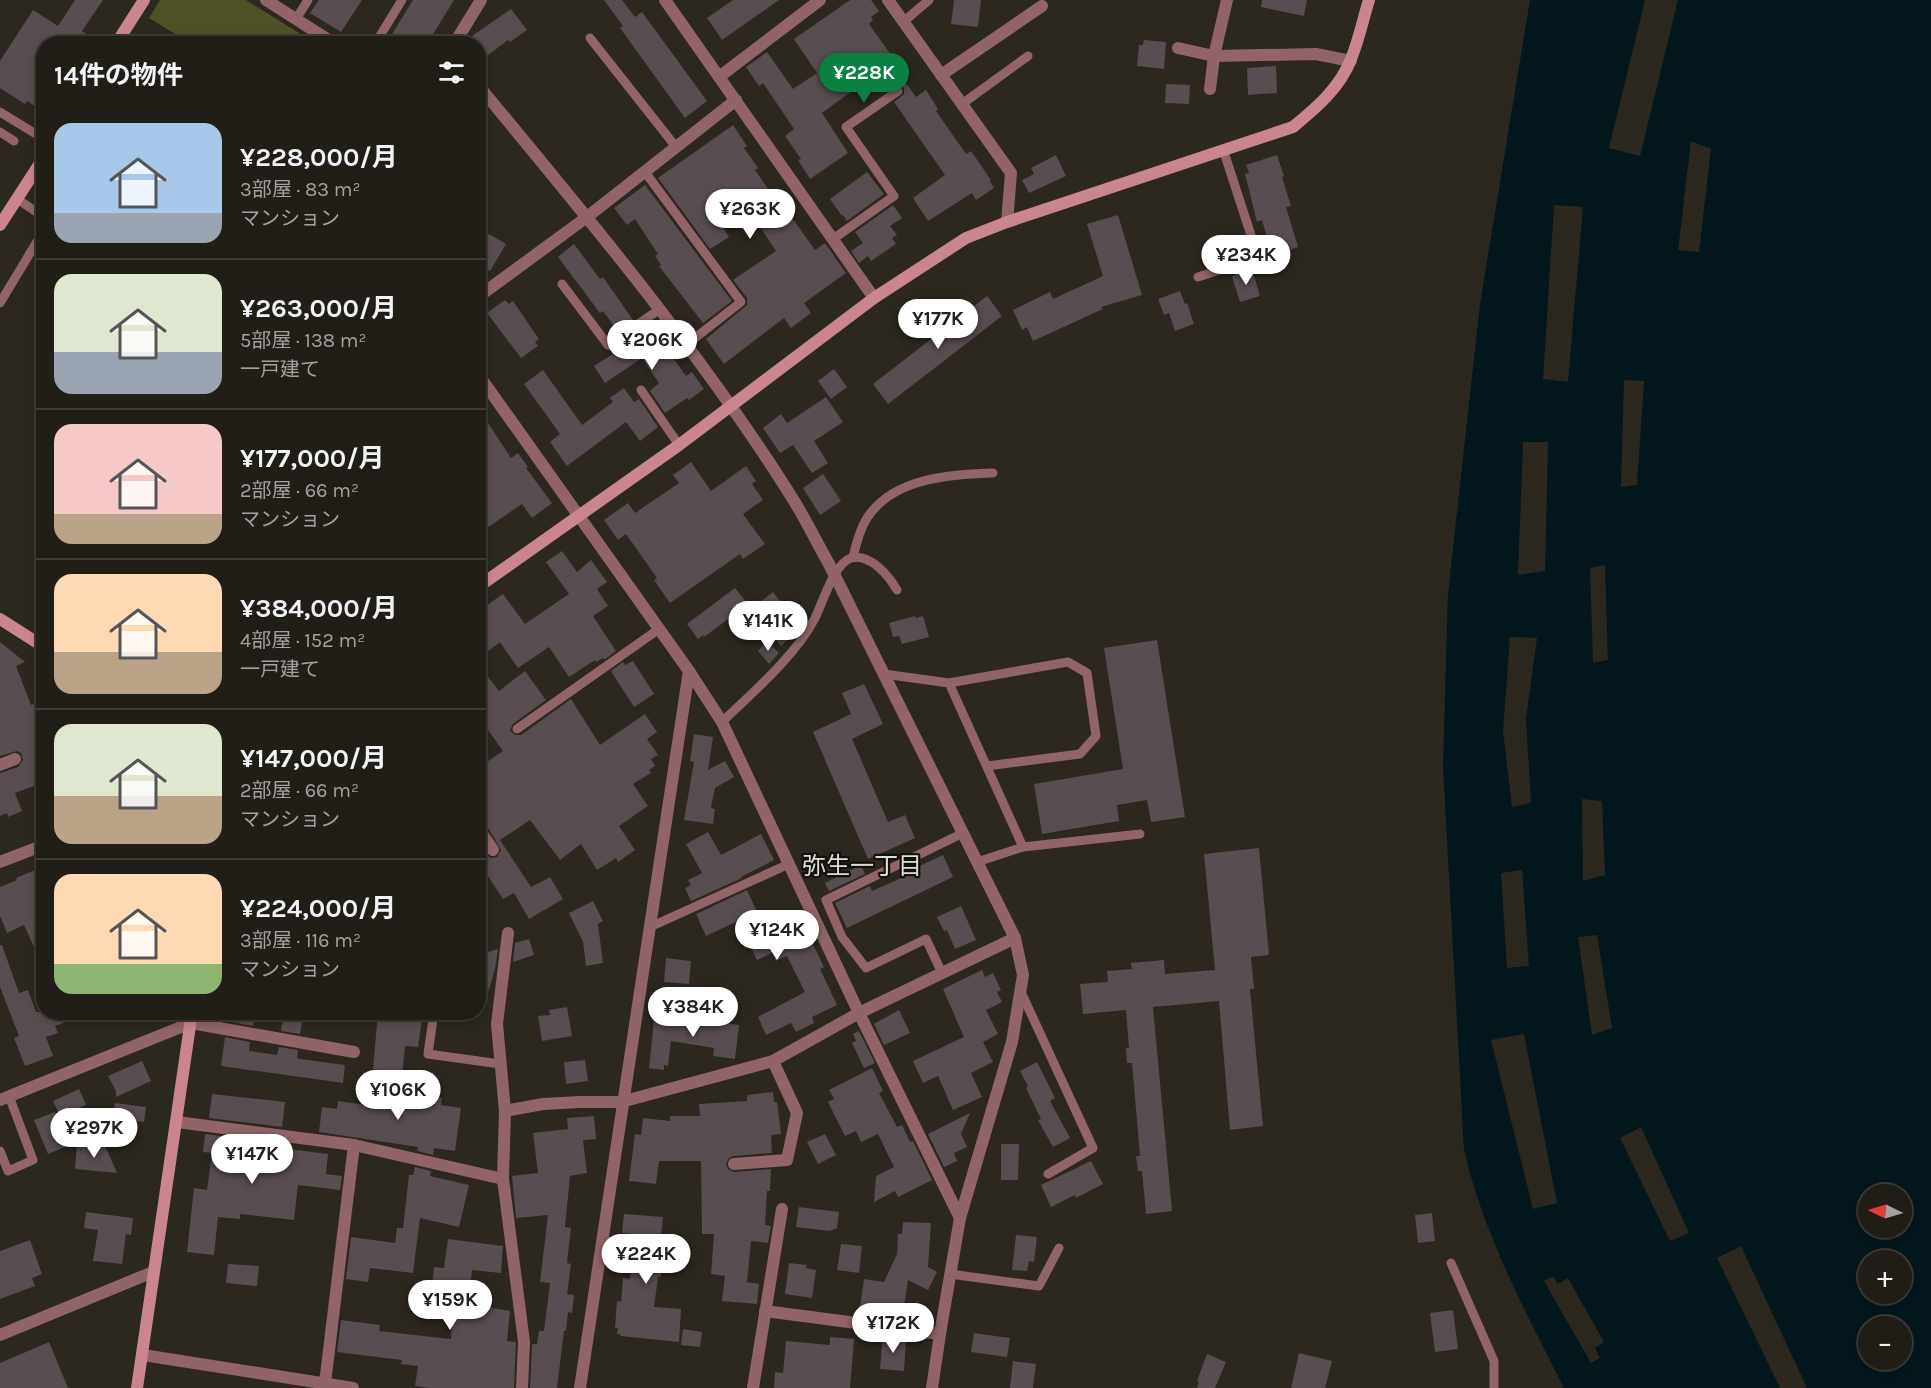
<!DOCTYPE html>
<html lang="ja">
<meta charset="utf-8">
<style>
:root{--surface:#211d17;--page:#2d2a24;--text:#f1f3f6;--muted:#a2a2a1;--line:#3e3b36;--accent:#0b8043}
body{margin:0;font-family:Karla,"Noto Sans JP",sans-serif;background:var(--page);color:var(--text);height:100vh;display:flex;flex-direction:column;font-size:22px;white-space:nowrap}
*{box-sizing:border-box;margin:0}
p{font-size:20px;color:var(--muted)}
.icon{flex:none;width:33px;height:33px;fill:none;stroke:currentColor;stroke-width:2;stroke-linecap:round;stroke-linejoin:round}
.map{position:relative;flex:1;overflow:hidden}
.panel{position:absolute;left:36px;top:36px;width:450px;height:984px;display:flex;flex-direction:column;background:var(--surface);border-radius:24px;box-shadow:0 3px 9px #0003,0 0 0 2px var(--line)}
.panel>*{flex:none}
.needle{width:39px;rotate:275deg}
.controls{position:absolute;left:1858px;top:1184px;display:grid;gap:12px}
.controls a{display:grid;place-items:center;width:54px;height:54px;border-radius:50%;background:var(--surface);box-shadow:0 3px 9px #0003,0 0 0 2px var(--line);font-size:30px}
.price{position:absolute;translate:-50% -51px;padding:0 14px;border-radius:21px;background:#fff;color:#222;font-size:20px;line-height:39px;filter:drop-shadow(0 2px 3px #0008)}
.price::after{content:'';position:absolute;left:50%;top:36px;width:18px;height:14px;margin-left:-9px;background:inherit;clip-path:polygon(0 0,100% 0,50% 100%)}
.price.on{background:var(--accent);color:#fff}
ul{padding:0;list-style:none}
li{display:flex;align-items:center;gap:18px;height:150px;padding:0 18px}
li+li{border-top:2px solid var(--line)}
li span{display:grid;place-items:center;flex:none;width:168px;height:120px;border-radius:18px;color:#555}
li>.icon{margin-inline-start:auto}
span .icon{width:72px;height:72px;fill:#fffc;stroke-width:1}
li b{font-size:26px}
h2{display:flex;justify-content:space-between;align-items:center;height:72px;padding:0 18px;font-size:26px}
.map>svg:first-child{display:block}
.green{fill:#4f5224}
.water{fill:#03161b;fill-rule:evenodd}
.pier{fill:#2c271f}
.building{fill:#584d51}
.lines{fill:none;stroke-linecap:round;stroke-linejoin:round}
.lane{stroke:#906469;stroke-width:9}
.street{stroke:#906469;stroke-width:12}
.secondary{stroke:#cb858e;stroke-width:12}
.street-bridge{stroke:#906469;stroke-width:12}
.labels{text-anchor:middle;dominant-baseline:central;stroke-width:4.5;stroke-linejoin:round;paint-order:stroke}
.neighbourhood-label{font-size:24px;fill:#e0ddd8;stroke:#12100d}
</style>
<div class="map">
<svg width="1931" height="1388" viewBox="0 0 1931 1388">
<rect width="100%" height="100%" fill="#2c271f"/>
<path class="green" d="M160 0H246L315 43H235L222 35 216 43H190L149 18Z"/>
<path class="water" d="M1530 0H1931V1388H1564C1525 1311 1484 1235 1464 1150L1443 766 1448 594 1480 304ZM1869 1194H1902V1227H1869ZM1869 1260H1902V1293H1869ZM1869 1326H1902V1359H1869Z"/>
<g class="pier">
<path d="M1645 0H1678L1640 156 1609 148Z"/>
<path d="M1691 141 1711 149 1699 252 1678 250Z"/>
<path d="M1554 205 1583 207 1568 382 1543 379Z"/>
<path d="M1624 380 1644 381 1637 485 1621 487Z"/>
<path d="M1523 442H1548L1545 571 1518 575Z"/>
<path d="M1605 565 1608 660 1593 663 1590 568Z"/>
<path d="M1510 637 1537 638 1526 719 1531 803 1512 807 1503 731Z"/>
<path d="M1582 799 1602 801 1605 875 1583 881Z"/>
<path d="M1522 870 1529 966 1507 968 1501 873Z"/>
<path d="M1597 935 1612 1028 1592 1035 1578 937Z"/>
<path d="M1524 1034 1557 1203 1533 1209 1491 1040Z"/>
<path d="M1641 1127 1689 1233 1670 1241 1620 1138Z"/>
<path d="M1741 1246 1807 1388H1780L1717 1258Z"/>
<path d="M1553 1276 1558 1284 1568 1278 1604 1342 1595 1348 1600 1358 1591 1363 1544 1281Z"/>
</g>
<g class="building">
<path d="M75 0H103L82 31 86 34 80 44H44V100L38 108 27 101 25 104 0 88V61L33 10 58 26Z"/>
<path d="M319 0H362L341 32 310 13Z"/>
<path d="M413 0H454L427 44H386Z"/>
<path d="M604 0H622L635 17 642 12 707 101 685 118 620 28 623 26Z"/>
<path d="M733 0H779L722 40 707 18Z"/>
<path d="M850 0H871L879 11 871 17 873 20 869 24 896 62 893 65 916 97 926 90 938 109 936 111 966 154 971 151 991 180 990 181 994 188 976 200 972 193 928 221 913 198 945 175 894 102 904 94V88L897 84 886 91 874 75 822 113 848 153 810 179 798 160 801 159 785 136 794 129 763 83 759 86 746 67 767 52 793 89 817 73 794 39Z"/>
<path d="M954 0H981L978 27 951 24Z"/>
<path d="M1262 0H1307L1304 16 1261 7Z"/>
<path d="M511 9 527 30 510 42 508 40 487 56 472 36Z"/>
<path d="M1144 40 1166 42 1164 69 1137 66 1139 45H1143Z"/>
<path d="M1276 66 1277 93 1248 95 1247 68Z"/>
<path d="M1166 84 1190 85 1189 104 1165 103Z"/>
<path d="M733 125 747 146 744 148 758 168 755 170 777 202 784 197 794 212 790 215 815 250 825 243 846 273 804 303 811 313 791 328 784 318 724 364 706 339 747 305V298L733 280 776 251 745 204 720 223 729 237 710 249 658 178Z"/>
<path d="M1056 155 1066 176 1029 193 1022 180 1034 174 1031 168Z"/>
<path d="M1277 155 1284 176 1282 177 1291 206 1286 207 1298 247 1272 255 1262 220 1257 222 1245 174 1249 173 1246 165Z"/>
<path d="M867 172 884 194 847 221 843 215 842 216 830 199Z"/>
<path d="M645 185 732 301 703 323 659 266 661 265 655 256 658 254 635 219 627 225 614 208Z"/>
<path d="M893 205 902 218 890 226 897 235 892 238 896 244 871 261 868 256 859 263 851 251 863 243 855 232Z"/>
<path d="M1118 215 1142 295 1101 307 1103 309 1033 341 1027 327 1022 330 1013 310 1050 292 1053 299 1103 276 1087 224Z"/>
<path d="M489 234 506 244 490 271 478 264V251Z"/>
<path d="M574 244 600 279 603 277 633 320 617 330 603 311 600 313 558 257Z"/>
<path d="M1252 269 1260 296 1240 302 1232 276Z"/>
<path d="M1180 291 1185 304 1187 303 1194 324 1175 331 1169 313 1164 315 1158 299Z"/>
<path d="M987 296 1002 316 888 404 873 384Z"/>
<path d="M505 300 509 304 513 301 539 339 535 342 538 346 521 358 487 313Z"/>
<path d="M641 331 642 333 645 331 664 360 671 355 686 376 692 372 704 389 689 400 687 398 665 413 650 391 659 383 642 358 605 383 594 366 616 352 614 349Z"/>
<path d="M834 369 847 387 831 399 818 381Z"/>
<path d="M543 370 582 425 613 402 610 398 624 388 634 402 639 399 658 427 640 441 626 422 567 466 550 442 560 434 524 384Z"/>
<path d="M826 397 843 422 814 441 828 463 812 473 793 445 780 453 763 428 781 414 787 423Z"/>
<path d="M488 423 511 458 518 453 528 467 526 468 552 503 532 518 522 504 478 534V430Z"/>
<path d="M691 462 711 491 746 466 756 481 752 484 763 500 743 514 765 544 743 559 740 554 670 603 654 580 657 578 626 534 618 540 604 520 628 503 635 513 679 483 673 475Z"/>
<path d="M823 474 841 501 820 515 803 488Z"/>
<path d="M562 551 577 572 591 560 607 582 597 589 608 606 593 616 616 651 604 660 603 658 596 662 595 660 569 677 549 647 518 668 500 642 478 659V612L490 603 503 594 525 624 569 594 546 562Z"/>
<path d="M735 588 748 604 704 637 703 635 698 639 687 624Z"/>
<path d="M773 592 787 610 784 613 799 630 781 646 768 631 771 629 754 607Z"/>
<path d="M915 616 916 618 923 616 929 637 902 644 899 636 893 637 889 623Z"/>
<path d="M1157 640 1185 817 1151 822 1147 800 1117 805 1119 821 1042 834 1034 784 1123 769 1104 648Z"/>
<path d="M767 641 779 653 769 664 758 651Z"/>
<path d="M0 642 25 662 16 666 31 705 44 701V782L15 793 22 811 8 817 7 813 0 816V773L18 767 23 760 21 753 17 751 0 756Z"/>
<path d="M633 661 654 694 634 707 611 671 623 662 625 665Z"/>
<path d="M478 664 499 691 525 671 546 700 513 724 510 730 515 735H521L571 699 600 745 645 714 657 732 647 739 658 755 651 759 655 766 649 770 651 773 633 784 648 806 619 826 635 850 618 862 616 858 597 870 581 844 560 860 530 820 500 840 531 887 550 877 563 899 529 919 514 893 503 899 478 861V843L490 858 497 857 501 850 485 823 478 820V768L503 751 478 716Z"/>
<path d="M864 684 883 724 852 739 888 822 905 815 915 838 868 859 813 732 851 714 842 693Z"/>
<path d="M694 734 713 737 708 770 725 761 734 777 715 788 711 808 715 809 713 824 684 820 694 762 690 761Z"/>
<path d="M708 832 721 855 761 834 774 860 741 877 742 878 691 901 685 888 691 885 688 880 702 873 686 844Z"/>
<path d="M1259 848 1269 955 1251 957 1254 989H1250L1263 1126 1230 1130 1219 1001 1153 1007 1172 1211 1146 1214 1142 1171H1138L1136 1156H1140L1132 1063H1127L1126 1048H1129L1126 1010 1083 1014 1080 984 1108 982 1107 971 1132 969 1131 963 1164 960 1165 974 1215 970 1204 854Z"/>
<path d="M943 855 953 877 847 928 835 903 870 886 872 891 906 876 905 873Z"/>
<path d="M861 865 865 874 829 891 825 883Z"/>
<path d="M40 868 44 875V969L24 925 7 933 0 916V887L17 880 16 878Z"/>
<path d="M747 890 768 937 794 924 800 936 807 932 824 967 820 969 837 1005 812 1017 814 1023 796 1032 791 1023 766 1035 758 1017 805 992 787 956 776 961 772 953 757 960 738 921 706 936 696 914Z"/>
<path d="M593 901 603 921 598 924 603 963 586 966 583 942 569 913Z"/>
<path d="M961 906 976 940 955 949 947 930 944 931 937 917Z"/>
<path d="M529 939 534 955 513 962 515 943Z"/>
<path d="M0 945H2L19 993 28 990 36 1012H87V1014L55 1026 58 1033 46 1037 53 1056 25 1066 14 1038 19 1036 0 987Z"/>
<path d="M498 949 495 969 482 1012 478 1011V955Z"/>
<path d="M666 958 691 961 689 984 664 982Z"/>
<path d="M982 970 985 977 993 973 1001 990 997 992 1002 1002 986 1010 998 1034 983 1042 993 1062 971 1073 982 1097 953 1110 938 1076 923 1083 913 1061 964 1037 943 989Z"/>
<path d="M567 1007 572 1036 542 1041 538 1016 550 1015 549 1010Z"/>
<path d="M690 1010 711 1013 710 1021 739 1025 735 1059 713 1056 714 1048 671 1041 668 1066 664 1065V1070L649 1068 654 1020 689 1024Z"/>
<path d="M899 1010 910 1033 884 1045 874 1024Z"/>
<path d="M228 1012H250V1016H254L253 1026 227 1021Z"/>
<path d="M284 1012H304L300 1034 281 1031Z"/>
<path d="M378 1012H423L418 1047 405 1046 402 1078 376 1076 377 1070 373 1069Z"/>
<path d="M859 1031 875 1063 864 1068 852 1043 856 1041 853 1034Z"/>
<path d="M225 1037 250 1042 249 1051 277 1055 279 1047 298 1050 297 1058 300 1059 345 1065 343 1083 221 1066Z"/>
<path d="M585 1060 588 1081 566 1084 564 1062Z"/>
<path d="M142 1061 151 1081 116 1097V1091L108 1076Z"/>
<path d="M1037 1062 1055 1098 1050 1101 1070 1138 1053 1147 1038 1120 1041 1119 1026 1088 1028 1086 1020 1071Z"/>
<path d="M872 1068 883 1091 879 1093 897 1127 902 1125 910 1142 913 1141 932 1180 898 1197 895 1191 874 1202 876 1176 894 1167 878 1134 861 1142 856 1131 845 1136 828 1102 834 1099 829 1090Z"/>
<path d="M396 1083 416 1085 415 1094 442 1098 441 1105 461 1108 455 1151 434 1148 433 1155 417 1151 418 1147 319 1132 322 1107 337 1109 338 1101 393 1109Z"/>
<path d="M79 1089 86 1105 60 1116 53 1101Z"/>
<path d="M773 1092 774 1102H777L781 1134 771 1135 772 1153 733 1156 729 1158 726 1164 728 1169 734 1172 771 1169 770 1191H767L765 1225 771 1226 768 1243 751 1241 747 1282 759 1284 757 1304 722 1301 725 1276 711 1274 714 1234H702L701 1161H659L656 1184 629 1181 635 1134 641 1135 643 1118 670 1121V1116H700L699 1104 747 1101V1095Z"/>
<path d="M212 1094 285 1102 282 1127 209 1118Z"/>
<path d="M115 1103 146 1107 144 1122 113 1119Z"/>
<path d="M55 1112 68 1146 48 1154 34 1120Z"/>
<path d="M970 1113 961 1134 967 1147 954 1153 957 1161 944 1167 928 1134Z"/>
<path d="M594 1116 596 1139 583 1140 587 1173 570 1176 565 1227 571 1228 567 1263 571 1264 567 1294 574 1295 572 1313 568 1312 566 1331H564L557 1388H530L532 1344H537L539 1331H544L550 1283 540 1282 548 1215 516 1218 512 1176 538 1173 533 1133 568 1129 567 1118Z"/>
<path d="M205 1134 281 1144V1148L328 1154 326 1174 342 1176 340 1190 298 1185 294 1220 240 1214V1219L218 1217 214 1255 187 1252 194 1188 207 1190 212 1153 203 1152Z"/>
<path d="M825 1134 836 1155 818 1164 807 1142Z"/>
<path d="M77 1143 105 1146 117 1173 75 1169Z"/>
<path d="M1001 1144H1019L1018 1180H1001Z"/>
<path d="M1091 1161 1103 1184 1076 1198 1075 1195 1051 1207 1041 1185Z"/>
<path d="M415 1167 431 1171 430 1176 469 1185 459 1227 420 1218 413 1273 370 1268 368 1282 346 1279 351 1237 395 1243 397 1228H403L409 1175H413Z"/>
<path d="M799 1207 839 1212 837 1228 830 1231 796 1227Z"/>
<path d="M86 1212 133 1218 131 1235 126 1234 122 1264 93 1261 98 1230 84 1228Z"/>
<path d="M1432 1213 1435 1241 1418 1243 1415 1215Z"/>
<path d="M624 1214 663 1217 661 1236H665L661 1277H658L654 1307 681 1309 679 1342 620 1336V1334H617L618 1328H615L617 1301 621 1302 623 1278 630 1279 634 1237 633 1234 622 1233Z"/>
<path d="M903 1222 931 1223 928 1267 937 1272 928 1290 908 1280 902 1321 859 1315 864 1279 884 1282 897 1254 898 1234H902Z"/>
<path d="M1016 1235 1037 1237 1034 1262 1029 1261 1027 1271 1012 1270Z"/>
<path d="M448 1239 503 1246 501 1273 472 1270 468 1304 510 1311 507 1341 516 1342 514 1388H429L415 1386 418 1366 401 1364 402 1360 337 1352 341 1320 380 1325 379 1331 451 1339 454 1289 432 1286 434 1267 444 1268Z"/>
<path d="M30 1240 42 1274 32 1278 35 1286 0 1299V1251Z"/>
<path d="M841 1244 862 1246 859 1273 837 1270Z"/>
<path d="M789 1263 807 1265 806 1268 816 1270 812 1298 785 1294Z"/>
<path d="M228 1264 259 1266 257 1286 226 1283Z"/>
<path d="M1453 1310 1458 1349 1435 1352 1430 1313Z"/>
<path d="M683 1329 702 1332 700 1347 681 1345Z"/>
<path d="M974 1333 1010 1338 1007 1357 971 1352Z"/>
<path d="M883 1335 906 1339 904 1371 880 1369Z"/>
<path d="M830 1337 854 1339 850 1388H774L775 1372 783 1373 786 1341 830 1345Z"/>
<path d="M49 1342 68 1388H0V1363Z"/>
<path d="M1299 1353 1332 1361 1325 1388H1291Z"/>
<path d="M1207 1354 1226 1362 1215 1388H1197L1199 1382 1197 1381Z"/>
<path d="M1013 1361 1036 1364 1033 1388H1010Z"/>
</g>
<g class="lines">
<g class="lane">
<path d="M296 19 308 0"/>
<path d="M903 22 929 0"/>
<path d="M590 38 676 147"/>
<path d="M375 44 402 0"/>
<path d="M962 104 1028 56"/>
<path d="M0 112 44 139"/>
<path d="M0 132 14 141"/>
<path d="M645 172 741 302 686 345"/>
<path d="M17 199 44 217"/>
<path d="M833 239 894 196 846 127 898 91"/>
<path d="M1198 277 1258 257 1223 149"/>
<path d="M562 284 608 345 660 309"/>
<path d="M0 303 44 230"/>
<path d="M641 390 679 445"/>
<path d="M853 557C856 544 860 529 867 518 894 477 950 475 993 473"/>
<path d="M884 674 949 683 1023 847 977 862"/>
<path d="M949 683 1068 662 1087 673 1096 736 1080 754 987 766"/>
<path d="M722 722C752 693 795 656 814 620 822 605 834 563 851 558 870 553 889 576 897 590"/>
<path d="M517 729 659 629"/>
<path d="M1023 847 1140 834"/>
<path d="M650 927 789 864"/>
<path d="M942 973 926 939 866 968 842 937 826 900 963 833"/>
<path d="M1021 992 1093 1148 1048 1174"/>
<path d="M434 1012 428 1054 500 1064"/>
<path d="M0 1151 8 1171 33 1160 9 1096"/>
<path d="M1451 1263 1494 1361V1388"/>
<path d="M950 1274 1039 1286 1059 1248"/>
</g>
<g class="street">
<path d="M266 0 335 44"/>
<path d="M665 0 874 298"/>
<path d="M888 0 1011 173 1007 222"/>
<path d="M454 44 481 0"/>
<path d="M1178 48 1214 56 1316 54 1351 61"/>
<path d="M941 75 1042 6"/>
<path d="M719 77 820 0"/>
<path d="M478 85C588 218 699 350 791 496 805 518 816 541 829 564"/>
<path d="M1210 89 1214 56 1227 0"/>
<path d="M478 297 587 217 736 100"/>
<path d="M478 374 689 671C653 910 615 1149 580 1388"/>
<path d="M843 592 1015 938 1023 975 1012 1042 960 1218 940 1334 932 1388"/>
<path d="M689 671 722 722 859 1013 960 1218"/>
<path d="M0 765 15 759"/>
<path d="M478 828 493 850"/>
<path d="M0 862 44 845"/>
<path d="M508 933 497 1024 505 1111 503 1179 524 1342 522 1388"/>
<path d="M0 1100 191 1023 354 1052"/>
<path d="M505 1111 543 1104 580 1102H621L773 1061 859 1013 1015 938"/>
<path d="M177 1122 354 1145 503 1179"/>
<path d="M734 1164 787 1160 797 1113 773 1061"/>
<path d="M765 1311 940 1334"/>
<path d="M0 1335 153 1272"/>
<path d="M143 1355 353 1388"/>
<path d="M325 1383 354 1145"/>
<path d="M753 1388 782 1209"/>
</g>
<g class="secondary">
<path d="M116 44 144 0"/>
<path d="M0 225 44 157"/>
<path d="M478 587 679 445 874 298 966 238 1007 222 1293 127C1316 108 1340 88 1351 59 1359 40 1363 19 1369 0"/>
<path d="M0 619 44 647"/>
<path d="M137 1388 192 1012"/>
</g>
<path class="street-bridge" d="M829 564 843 592"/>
</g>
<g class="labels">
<g class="neighbourhood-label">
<text x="862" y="866">弥生一丁目</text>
</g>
</g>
</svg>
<div class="controls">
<a><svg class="needle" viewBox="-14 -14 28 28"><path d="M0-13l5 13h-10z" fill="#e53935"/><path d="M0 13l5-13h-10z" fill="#a2a2a1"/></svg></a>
<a>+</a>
<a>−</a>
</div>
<b class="price on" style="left:864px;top:104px">¥228K</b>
<b class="price" style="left:750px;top:240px">¥263K</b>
<b class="price" style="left:1246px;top:286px">¥234K</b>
<b class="price" style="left:938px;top:350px">¥177K</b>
<b class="price" style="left:652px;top:371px">¥206K</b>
<b class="price" style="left:768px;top:652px">¥141K</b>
<b class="price" style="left:777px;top:961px">¥124K</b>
<b class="price" style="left:693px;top:1038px">¥384K</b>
<b class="price" style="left:398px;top:1121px">¥106K</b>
<b class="price" style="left:94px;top:1159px">¥297K</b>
<b class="price" style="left:252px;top:1185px">¥147K</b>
<b class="price" style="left:646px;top:1285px">¥224K</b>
<b class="price" style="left:450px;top:1331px">¥159K</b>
<b class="price" style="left:893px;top:1354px">¥172K</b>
<section class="panel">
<h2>14件の物件<svg class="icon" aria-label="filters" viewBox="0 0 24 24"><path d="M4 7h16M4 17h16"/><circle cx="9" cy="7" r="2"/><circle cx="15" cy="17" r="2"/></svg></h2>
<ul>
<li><span style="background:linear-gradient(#a9c7e8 75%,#9aa5b1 0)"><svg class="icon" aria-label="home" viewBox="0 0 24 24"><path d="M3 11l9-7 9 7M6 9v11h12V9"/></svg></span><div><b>¥228,000/月</b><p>3部屋 · 83 m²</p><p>マンション</p></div></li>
<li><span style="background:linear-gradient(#dfe7d0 65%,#9aa5b1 0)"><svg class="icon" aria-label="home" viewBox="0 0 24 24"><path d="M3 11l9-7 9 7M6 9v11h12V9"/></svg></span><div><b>¥263,000/月</b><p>5部屋 · 138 m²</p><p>一戸建て</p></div></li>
<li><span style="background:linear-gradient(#f6c9c9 75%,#b9a48a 0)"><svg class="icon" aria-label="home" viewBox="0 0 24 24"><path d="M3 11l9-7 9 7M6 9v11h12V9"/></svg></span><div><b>¥177,000/月</b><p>2部屋 · 66 m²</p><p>マンション</p></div></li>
<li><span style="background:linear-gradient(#ffd9b3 65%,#b9a48a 0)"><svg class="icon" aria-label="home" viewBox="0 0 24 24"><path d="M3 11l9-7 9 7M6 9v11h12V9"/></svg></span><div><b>¥384,000/月</b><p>4部屋 · 152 m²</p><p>一戸建て</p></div></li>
<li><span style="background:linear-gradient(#dfe7d0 60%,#b9a48a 0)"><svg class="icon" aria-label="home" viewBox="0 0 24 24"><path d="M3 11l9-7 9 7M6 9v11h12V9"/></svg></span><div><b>¥147,000/月</b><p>2部屋 · 66 m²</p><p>マンション</p></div></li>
<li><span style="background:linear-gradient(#ffd9b3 75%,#8fb573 0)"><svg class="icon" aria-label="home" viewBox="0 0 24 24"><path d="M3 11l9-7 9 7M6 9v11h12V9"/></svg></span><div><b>¥224,000/月</b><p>3部屋 · 116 m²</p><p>マンション</p></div></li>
</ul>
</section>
</div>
